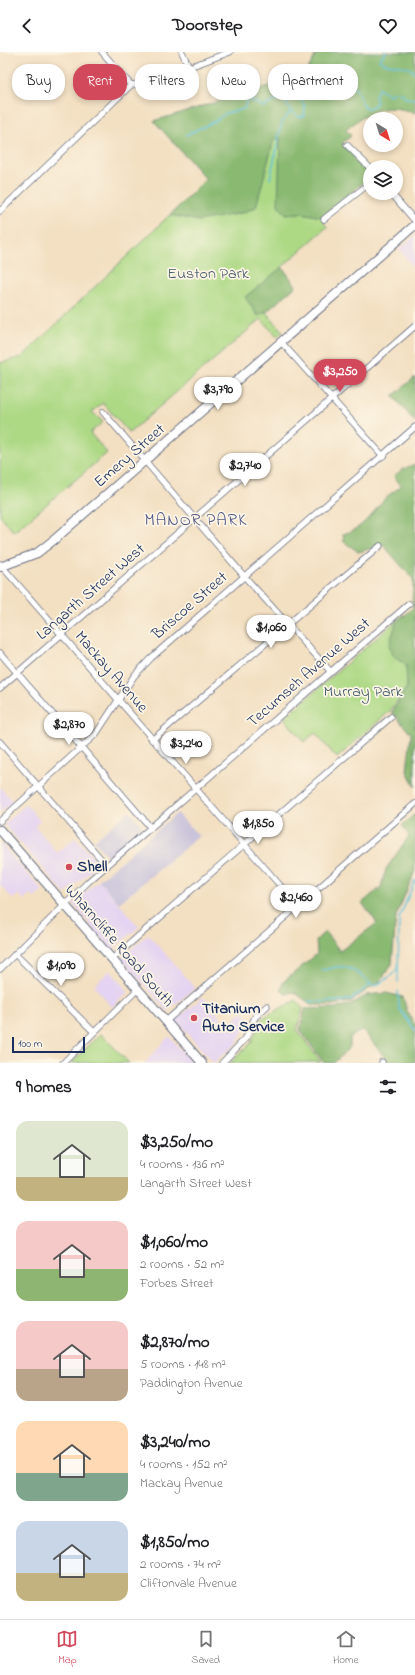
<!DOCTYPE html>
<meta charset="utf-8">
<style>
:root{--surface:#fff;--page:#f6f6f6;--text:#202124;--muted:#757577;--line:#e0e0e0;--accent:#d1495b}
body{margin:0;font-family:"Indie Flower",sans-serif;background:var(--page);color:var(--text);height:100vh;display:flex;flex-direction:column;font-size:15px;white-space:nowrap}
*{box-sizing:border-box;margin:0}
p{font-size:13px;color:var(--muted)}
.icon{flex:none;width:22px;height:22px;fill:none;stroke:currentColor;stroke-width:2;stroke-linecap:round;stroke-linejoin:round}
.map{position:relative;height:1011px;overflow:hidden}
.side{display:flex;flex-direction:column;background:var(--surface);flex:1}
.side>*{flex:none}
.guide{position:absolute;left:12px;top:12px;width:391px;height:36px;display:flex;gap:8px}
.needle{width:26px;rotate:142deg}
.tools{position:absolute;left:363px;top:60px;display:grid;gap:8px}
.tools a{display:grid;place-items:center;width:40px;height:40px;border-radius:50%;background:var(--surface);box-shadow:0 2px 6px #0003;font-size:20px}
.scale{position:absolute;left:12px;bottom:10px;width:73px;box-sizing:border-box;padding-left:4px;border:2px solid #1b2f5e;border-top:0;font-size:11px;line-height:14px;white-space:nowrap;color:#1b2f5e;-webkit-text-stroke:3px #fcf5e5;paint-order:stroke}
.price{position:absolute;translate:-50% -34px;padding:0 9px;border-radius:14px;background:#fff;color:#222;font-size:13px;line-height:26px;filter:drop-shadow(0 1px 2px #0008)}
.price::after{content:'';position:absolute;left:50%;top:24px;width:12px;height:9px;margin-left:-6px;background:inherit;clip-path:polygon(0 0,100% 0,50% 100%)}
.price.current{background:var(--accent);color:#fff}
ul{padding:0;list-style:none}
li{display:flex;align-items:center;gap:12px;height:100px;padding:0 16px}
li span{display:grid;place-items:center;flex:none;width:112px;height:80px;border-radius:12px;color:#555}
li>.icon{margin-inline-start:auto}
span .icon{width:48px;height:48px;fill:#fffc;stroke-width:1}
li b{font-size:17px}
h2{display:flex;justify-content:space-between;align-items:center;height:48px;padding:0 16px;font-size:17px}
.tag{padding:0 14px;border-radius:16px;background:var(--surface);box-shadow:0 2px 6px #0003;font-size:14px;line-height:36px}
.tag.current{background:var(--accent);color:#fff}
header{display:flex;justify-content:space-between;align-items:center;height:52px;padding:0 16px;background:var(--surface);font-size:18px;font-weight:700}
.tabs{display:flex;justify-content:space-around;align-items:center;height:56px;border-top:1px solid var(--line);background:var(--surface);font-size:11px;color:var(--muted)}
.tabs a{display:grid;justify-items:center;gap:2px}
.tabs .current{color:var(--accent)}
.map>svg:first-child{display:block}
.built{fill:#e4d3f2}
.industrial{fill:#c6c0da}
.green{fill:#add985;stroke:#648472}
.forest{fill:#8ab972;stroke:#527468}
.lines{fill:none;stroke-linecap:round;stroke-linejoin:round}
.stream{stroke:#5cc0da;stroke-width:1.5}
.street-casing{stroke:#676d81;stroke-width:7}
.secondary-casing{stroke:#676d81;stroke-width:10}
.street{stroke:#fff;stroke-width:5.5}
.secondary{stroke:#fff;stroke-width:8}
.poi-dot{fill:#d1495b;stroke:#fcf5e5;stroke-width:1.5}
.labels{text-anchor:middle;dominant-baseline:central;stroke-width:3.5;stroke-linejoin:round;paint-order:stroke}
.park-label{font-size:16px;fill:#405a68;stroke:#fcf5e5}
.street-label{font-size:16px;fill:#1b2f5e;stroke:#fcf5e5}
.poi-label{font-size:16px;font-weight:bold;fill:#1b2f5e;stroke:#fcf5e5;text-anchor:start}
.neighbourhood-label{font-size:17px;letter-spacing:1px;fill:#515887;stroke:#fcf5e5}
</style>
<header><svg class="icon" aria-label="back" viewBox="0 0 24 24"><path d="M15 5l-7 7 7 7"/></svg>Doorstep<svg class="icon" aria-label="heart" viewBox="0 0 24 24"><path d="M12 20l-8-8c-3-5 5-10 8-4 3-6 11-1 8 4z"/></svg></header>
<div class="map">
<svg width="415" height="1011" viewBox="0 0 415 1011">
<rect width="100%" height="100%" fill="#fcf5e5"/>
<filter id="ink" filterUnits="userSpaceOnUse"><feTurbulence type="fractalNoise" baseFrequency=".025" numOctaves="2"/><feDisplacementMap in="SourceGraphic" scale="8" xChannelSelector="R" yChannelSelector="G"/><feConvolveMatrix kernelMatrix="1 2 1 2 8 2 1 2 1" color-interpolation-filters="sRGB"/></filter>
<filter id="wash" filterUnits="userSpaceOnUse"><feTurbulence type="fractalNoise" baseFrequency=".012" numOctaves="4" result="noise"/><feDisplacementMap in="SourceGraphic" scale="16" xChannelSelector="R" yChannelSelector="G"/><feGaussianBlur stdDeviation="0.9" result="paint"/><feColorMatrix in="noise" values="0 0 0 0 0 0 0 0 0 0 0 0 0 0 0 0 0 1.4 0 .05"/><feComposite in="paint" operator="in"/></filter>
<g filter="url(#wash)">
<rect width="100%" height="100%" fill="#f3dfc1"/>
<g class="built">
<path d="M415 184V218L399 197Z"/>
<path d="M0 735 13 750 0 760Z"/>
<path d="M26 752 40 769 35 774 57 801 75 786 99 812 65 842 4 772Z"/>
<path d="M0 791 43 839 34 846 31 842 24 848 19 842 13 847 0 833Z"/>
<path d="M99 828 139 875 112 898 73 852Z"/>
<path d="M148 882 195 936 167 959 121 906Z"/>
<path d="M110 918 128 940 112 955 94 934Z"/>
<path d="M203 945 227 973 243 960 250 967 236 992 213 1011 176 968Z"/>
<path d="M169 984 192 1011H145Z"/>
</g>
<g class="industrial">
<path d="M129 759 142 774 108 805 94 789Z"/>
<path d="M177 761 199 784 119 851 99 828Z"/>
</g>
<g class="green">
<path d="M305 50 370 121V125L321 165 327 175 282 215 296 234 266 260 283 280 277 285 261 267 129 381 103 351 92 360 103 370 90 381 107 401 14 480 0 464V311L22 305 206 128Z"/>
<path d="M404 562 410 631 390 659 337 706 315 681 304 690 284 666Z"/>
<path d="M296 948 303 956 297 978 321 1010 230 1011 251 991 262 966Z"/>
<path d="M101 982 129 1011H71Z"/>
</g>
<g class="forest">
<path d="M317 0H415V61C385 50 368 59 346 78L351 84 342 91 370 121V125L321 165 302 161 286 162 278 153 280 86 274 87 256 155 242 161 198 169 170 163 206 127 154 69 305 23Z"/>
<path d="M282 215 296 234 266 260 258 264 245 245Z"/>
<path d="M415 325V370L393 344Z"/>
<path d="M415 412V735L407 719 411 682 392 660 407 635 406 613 394 605 389 594 396 571 413 556 412 549 413 527 383 493 359 500 344 490 343 482C361 478 370 464 381 451 386 444 395 439 401 434L394 424 403 417Z"/>
<path d="M415 762V819L396 864 392 912 380 929 350 950 332 953H312L294 940 285 942 281 937 283 930 317 902 316 888 325 880 340 899 377 871 362 851 381 835 386 817 409 784 402 773Z"/>
<path d="M386 941 403 945 407 959 415 973V1011H389L363 978 350 985V995L334 1011H324L300 978 305 957 335 956 350 953 367 943Z"/>
</g>
<g class="lines">
<g class="stream">
<path d="M386 0 379 8C389 17 408 9 415 22"/>
<path d="M186 83 215 69 226 61 244 57 247 46 263 55 276 48H284L291 59 300 65 304 64 305 54 299 45 305 41H312V29L319 24 332 25 338 19H342L349 36 354 35C359 39 360 50 365 56 371 56 373 55 377 50L375 44 379 36 389 43 394 40 403 42 405 46 415 47"/>
<path d="M270 127 282 70 291 59"/>
<path d="M321 918C327 918 330 917 336 915 349 912 362 924 371 932"/>
<path d="M398 930 399 867 415 828"/>
<path d="M398 939 399 956 415 978"/>
<path d="M308 949C314 950 346 950 351 947 358 943 364 937 371 932L375 934 391 924 398 916"/>
</g>
</g>
</g>
<g filter="url(#ink)">
<g class="lines">
<defs>
<g id="street">
<path d="M102 0 131 33"/>
<path d="M182 0 189 15"/>
<path d="M347 93 370 116"/>
<path d="M391 141 415 169"/>
<path d="M0 159 131 33 146 31 230 0"/>
<path d="M324 167 370 131"/>
<path d="M282 291 383 404"/>
<path d="M103 360 244 524 331 620"/>
<path d="M0 512 298 854"/>
<path d="M0 601 151 776"/>
<path d="M0 636 415 274"/>
<path d="M152 688 380 494"/>
<path d="M0 690 107 814"/>
<path d="M0 769 96 682 134 624 151 606 415 375"/>
<path d="M15 902 94 980"/>
<path d="M112 907 391 665"/>
<path d="M0 917 89 829 409 552"/>
<path d="M166 969 415 752"/>
<path d="M63 1011 138 937"/>
<path d="M222 1011 246 986 255 965 267 954"/>
<path d="M382 1011V1010"/>
</g>
<g id="secondary">
<path d="M0 515 37 501 55 487 415 173"/>
<path d="M0 778 202 1011"/>
</g>
</defs>
<use href="#street" class="street-casing"/>
<use href="#secondary" class="secondary-casing"/>
<use href="#street" class="street"/>
<use href="#secondary" class="secondary"/>
</g>
</g>
<g class="poi-dot">
<circle cx="69" cy="815" r="4"/>
<circle cx="194" cy="966" r="4"/>
</g>
<g class="labels">
<g class="park-label">
<text x="208" y="222">Euston Park</text>
<text x="363" y="640">Murray Park</text>
</g>
<g class="street-label">
<text transform="translate(130 404) rotate(-41)">Emery Street</text>
<text transform="translate(91 540) rotate(-41)">Langarth Street West</text>
<text transform="translate(190 554) rotate(-41)">Briscoe Street</text>
<text transform="translate(111 620) rotate(49)">Mackay Avenue</text>
<text transform="translate(309 621) rotate(-41)">Tecumseh Avenue West</text>
<text transform="translate(119 894) rotate(49)">Wharncliffe Road South</text>
</g>
<g class="poi-label">
<text x="77" y="815">Shell</text>
<text x="202" y="957">Titanium<tspan x="202" dy="18">Auto Service</tspan></text>
</g>
<g class="neighbourhood-label">
<text x="196" y="468">MANOR PARK</text>
</g>
</g>
</svg>
<div class="tools">
<a><svg class="needle" viewBox="-14 -14 28 28"><path d="M0-13l5 13h-10z" fill="#e53935"/><path d="M0 13l5-13h-10z" fill="#757577"/></svg></a>
<a><svg class="icon" aria-label="layers" viewBox="0 0 24 24"><path d="M12 4l9 5-9 5-9-5zM3 14l9 5 9-5"/></svg></a>
</div>
<div class="scale">100 m</div>
<b class="price current" style="left:340px;top:341px">$3,250</b>
<b class="price" style="left:218px;top:359px">$3,790</b>
<b class="price" style="left:245px;top:435px">$2,740</b>
<b class="price" style="left:271px;top:597px">$1,060</b>
<b class="price" style="left:69px;top:694px">$2,870</b>
<b class="price" style="left:186px;top:713px">$3,240</b>
<b class="price" style="left:258px;top:793px">$1,850</b>
<b class="price" style="left:296px;top:867px">$2,460</b>
<b class="price" style="left:61px;top:935px">$1,090</b>
<div class="guide">
<a class="tag">Buy</a>
<a class="tag current">Rent</a>
<a class="tag">Filters</a>
<a class="tag">New</a>
<a class="tag">Apartment</a>
</div>
</div>
<section class="side">
<h2>9 homes<svg class="icon" aria-label="filters" viewBox="0 0 24 24"><path d="M4 7h16M4 17h16"/><circle cx="9" cy="7" r="2"/><circle cx="15" cy="17" r="2"/></svg></h2>
<ul>
<li><span style="background:linear-gradient(#dfe7d0 70%,#c2b280 0)"><svg class="icon" aria-label="home" viewBox="0 0 24 24"><path d="M3 11l9-7 9 7M6 9v11h12V9"/></svg></span><div><b>$3,250/mo</b><p>4 rooms · 136 m²</p><p>Langarth Street West</p></div></li>
<li><span style="background:linear-gradient(#f6c9c9 60%,#8fb573 0)"><svg class="icon" aria-label="home" viewBox="0 0 24 24"><path d="M3 11l9-7 9 7M6 9v11h12V9"/></svg></span><div><b>$1,060/mo</b><p>2 rooms · 52 m²</p><p>Forbes Street</p></div></li>
<li><span style="background:linear-gradient(#f6c9c9 60%,#b9a48a 0)"><svg class="icon" aria-label="home" viewBox="0 0 24 24"><path d="M3 11l9-7 9 7M6 9v11h12V9"/></svg></span><div><b>$2,870/mo</b><p>5 rooms · 148 m²</p><p>Paddington Avenue</p></div></li>
<li><span style="background:linear-gradient(#ffd9b3 65%,#7fa58c 0)"><svg class="icon" aria-label="home" viewBox="0 0 24 24"><path d="M3 11l9-7 9 7M6 9v11h12V9"/></svg></span><div><b>$3,240/mo</b><p>4 rooms · 152 m²</p><p>Mackay Avenue</p></div></li>
<li><span style="background:linear-gradient(#c9d6e8 65%,#c2b280 0)"><svg class="icon" aria-label="home" viewBox="0 0 24 24"><path d="M3 11l9-7 9 7M6 9v11h12V9"/></svg></span><div><b>$1,850/mo</b><p>2 rooms · 74 m²</p><p>Cliftonvale Avenue</p></div></li>
</ul>
</section>
<nav class="tabs">
<a class="current"><svg class="icon" aria-label="map" viewBox="0 0 24 24"><path d="M3 6l6-2 6 2 6-2v14l-6 2-6-2-6 2zM9 4v14M15 6v14"/></svg>Map</a>
<a><svg class="icon" aria-label="saved" viewBox="0 0 24 24"><path d="M7 4h10v16l-5-4-5 4z"/></svg>Saved</a>
<a><svg class="icon" aria-label="home" viewBox="0 0 24 24"><path d="M3 11l9-7 9 7M6 9v11h12V9"/></svg>Home</a>
</nav>
